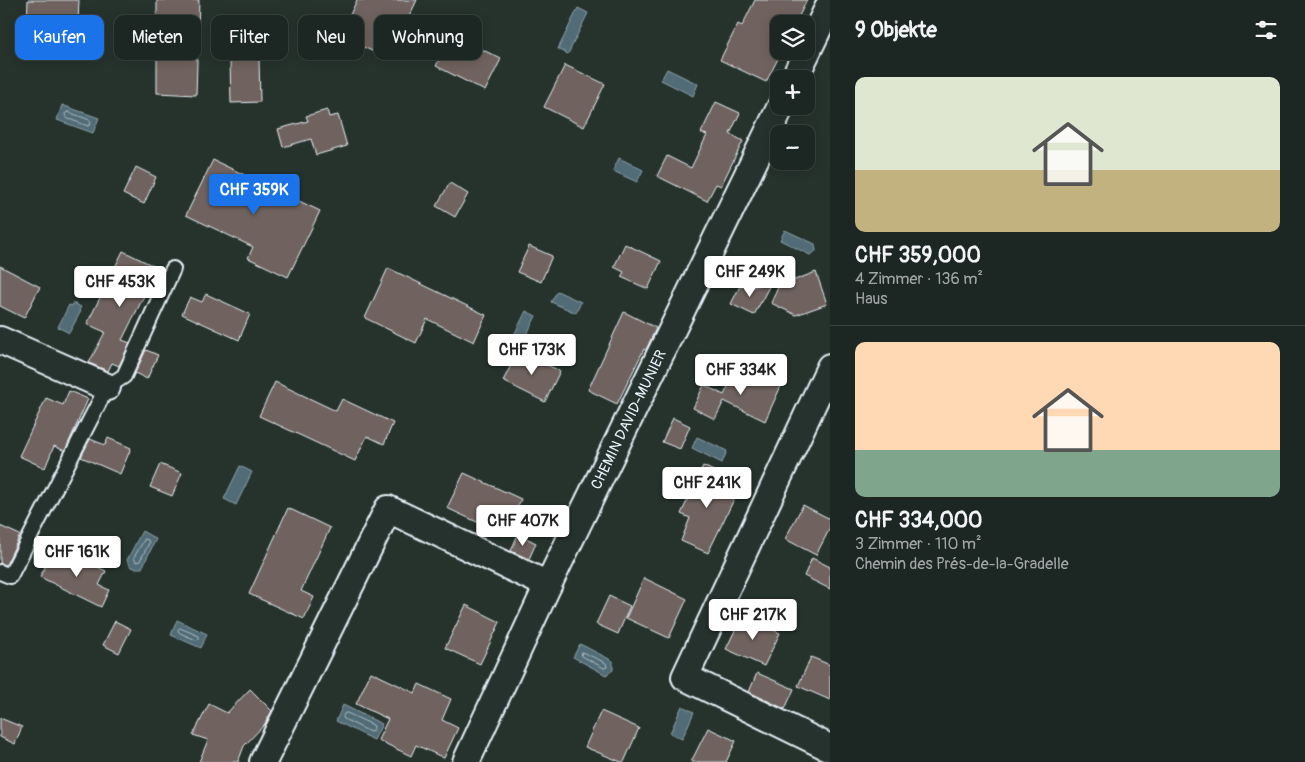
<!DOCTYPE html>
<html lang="de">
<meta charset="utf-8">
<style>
:root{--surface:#1c2622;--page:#252e2a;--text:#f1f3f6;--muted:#a0a5a5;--line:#3a4340;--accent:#1a73e8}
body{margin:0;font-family:Pangolin,sans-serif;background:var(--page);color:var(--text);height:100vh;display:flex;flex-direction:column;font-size:19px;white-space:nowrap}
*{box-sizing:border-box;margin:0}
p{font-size:16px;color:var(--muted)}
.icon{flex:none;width:28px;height:28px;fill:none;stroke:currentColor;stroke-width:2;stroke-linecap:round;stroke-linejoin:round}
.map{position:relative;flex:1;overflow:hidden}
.sheet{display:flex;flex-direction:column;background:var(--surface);width:475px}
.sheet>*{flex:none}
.guide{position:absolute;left:15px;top:15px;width:475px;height:45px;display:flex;gap:10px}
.controls{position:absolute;left:770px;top:15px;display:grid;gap:10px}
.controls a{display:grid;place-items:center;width:45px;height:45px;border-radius:10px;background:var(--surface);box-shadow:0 2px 12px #0003,0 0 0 1px var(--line);font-size:25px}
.price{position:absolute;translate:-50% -42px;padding:0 11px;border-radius:5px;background:#fff;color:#222;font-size:16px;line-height:32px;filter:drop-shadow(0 1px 2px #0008)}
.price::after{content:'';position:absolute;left:50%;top:30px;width:15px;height:11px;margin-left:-8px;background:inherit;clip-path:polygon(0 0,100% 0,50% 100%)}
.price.selected{background:var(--accent);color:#fff}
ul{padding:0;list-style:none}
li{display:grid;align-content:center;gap:10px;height:265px;padding:0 25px}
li+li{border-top:1px solid var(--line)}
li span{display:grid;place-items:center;height:155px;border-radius:10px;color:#555}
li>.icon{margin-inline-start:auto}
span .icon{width:90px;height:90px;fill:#fffc;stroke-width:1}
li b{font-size:21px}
h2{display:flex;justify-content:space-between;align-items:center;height:60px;padding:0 25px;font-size:21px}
.chip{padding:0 18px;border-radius:10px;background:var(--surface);box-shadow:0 2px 12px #0003,0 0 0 1px var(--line);font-size:18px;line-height:45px}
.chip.selected{background:var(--accent);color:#fff}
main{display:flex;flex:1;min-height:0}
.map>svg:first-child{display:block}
.water{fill:#516c76;stroke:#8da1aa}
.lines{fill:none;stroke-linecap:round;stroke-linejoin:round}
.shore{stroke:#acbcc4;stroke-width:1}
.building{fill:#70645e;stroke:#e8f1f8}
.lane-casing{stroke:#e8f1f8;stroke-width:18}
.street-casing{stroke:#e8f1f8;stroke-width:30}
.lane{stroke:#26332d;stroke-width:14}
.street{stroke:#26332d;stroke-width:26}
.labels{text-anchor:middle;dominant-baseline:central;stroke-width:4;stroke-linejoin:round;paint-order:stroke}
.street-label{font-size:15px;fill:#e8f1f8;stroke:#26332d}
</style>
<main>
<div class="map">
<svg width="830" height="762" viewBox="0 0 830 762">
<rect width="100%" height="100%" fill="#26332d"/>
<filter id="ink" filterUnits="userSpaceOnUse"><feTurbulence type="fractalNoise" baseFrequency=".02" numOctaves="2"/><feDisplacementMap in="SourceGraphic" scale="10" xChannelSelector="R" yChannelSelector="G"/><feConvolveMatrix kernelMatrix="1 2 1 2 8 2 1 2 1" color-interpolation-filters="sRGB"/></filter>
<g filter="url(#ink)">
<g class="water">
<path d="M578 8 588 13 568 54 558 49Z"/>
<path d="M667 69 698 84 693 96 661 80Z"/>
<path d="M62 105 99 118 93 133 57 120Z"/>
<path d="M619 158 643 170 637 182 613 171Z"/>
<path d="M785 230 815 244 816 251 810 255 780 240Z"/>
<path d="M557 291 581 302 576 313 551 302Z"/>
<path d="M73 303 81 307 79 310 81 311 69 333 58 327 69 305 72 306Z"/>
<path d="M526 311 536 316 524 340 514 335Z"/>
<path d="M697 437 727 451 722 463 692 448Z"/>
<path d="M240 466 252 472 236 505 224 499Z"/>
<path d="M142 531 156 539 142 568H135L131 567 127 560Z"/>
<path d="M177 620 207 634 201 648 171 635Z"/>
<path d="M580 644 613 661V670L606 675 573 657Z"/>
<path d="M343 705 382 724 374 740 336 721Z"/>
<path d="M682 706 694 712 682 739 670 733Z"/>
</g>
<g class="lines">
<g class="shore">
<path d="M68 112 90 120 91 124 88 126 66 118 65 114Z"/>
<path d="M145 539 148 540 149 543 140 561 136 562 134 558Z"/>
<path d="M180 628 199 636V639L196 640 180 633 178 631Z"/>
<path d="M582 652 606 663 607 667 604 668 582 656Z"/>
<path d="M345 713H347L373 725 374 727 373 731 370 732 344 719 343 717Z"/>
</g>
</g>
<g class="building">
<path d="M28 0H79L78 24H27Z"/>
<path d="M157 0H199L196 95 157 93Z"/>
<path d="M357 0H417L389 59 340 36 319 33 322 16 348 19Z"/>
<path d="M755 0H807L795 24H779V51H782L766 82 720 60 738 24 742 26Z"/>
<path d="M452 34 501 59 485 91 436 66Z"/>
<path d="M259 59 260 102 231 103 230 60Z"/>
<path d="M565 65 605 84 584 127 544 107Z"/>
<path d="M716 102 740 113 730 134 743 141 721 186 716 184 707 201 657 176 667 156 691 168 707 135 701 133Z"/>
<path d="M327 110 329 117 338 115 347 146 316 155 311 139 283 147 278 129 308 121 306 116Z"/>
<path d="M213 160 320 211 288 277 248 258 253 247 186 215Z"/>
<path d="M136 167 156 177 144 204 123 194Z"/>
<path d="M450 183 468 194 455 217 436 206Z"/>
<path d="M625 244 661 261 648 289 621 277 624 272 614 267Z"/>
<path d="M529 246 552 256 541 282 517 272Z"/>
<path d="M123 251 160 269 148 293 146 292 122 340 130 343 119 366 112 363 108 371 89 363 105 332 87 324Z"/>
<path d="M0 266 40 287 24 318 0 306Z"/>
<path d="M388 268 486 315 474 342 427 319 416 343 365 318Z"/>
<path d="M816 272 827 304 796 315 771 303 783 276 792 281Z"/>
<path d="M772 281 754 315 731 304 740 286 747 289Z"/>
<path d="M206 294 250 314 239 340 182 314 190 297 202 302Z"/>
<path d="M624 312 656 328 646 350 644 349 617 404 588 390Z"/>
<path d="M146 350 158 355 147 379 135 373Z"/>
<path d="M518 351 560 371 545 402 503 381Z"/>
<path d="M738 366 781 386 765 421 724 401 715 419 693 408 704 385 724 395Z"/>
<path d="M275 382 336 411 342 399 393 423 384 444 367 436 355 461 259 416Z"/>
<path d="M69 391 88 399 65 451 54 446 45 468 19 456 46 398 63 405Z"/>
<path d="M673 418 690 426 680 449 662 442Z"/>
<path d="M108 438 131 448 120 474 81 457 90 439 105 445Z"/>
<path d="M160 464 182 473 172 496 150 487Z"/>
<path d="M703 466 729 478 725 485 738 491 708 553 681 541 690 518 681 514Z"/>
<path d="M464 473 521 499 505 535 447 508Z"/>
<path d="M803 505 830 519V528L816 555 785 539Z"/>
<path d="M288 508 330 528 301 591 314 597 304 619 249 594Z"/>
<path d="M0 526 20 535 6 565 0 563Z"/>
<path d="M518 534 536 543 529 559 511 551Z"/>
<path d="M65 551 106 571 99 585 109 590 101 607 40 577 48 561 58 565Z"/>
<path d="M812 558 830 567V589L804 576Z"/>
<path d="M644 578 687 599 669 638 626 618Z"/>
<path d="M609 596 630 606 618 634 596 624Z"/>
<path d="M466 605 500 622 480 664 445 648Z"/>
<path d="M742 616 780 633 764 666 726 649Z"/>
<path d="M115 621 131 629 119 653 103 645Z"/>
<path d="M811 657 830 665V700L798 686Z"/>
<path d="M371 672 415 693 419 684 451 699 442 720 458 728 444 758 416 745 411 756 378 740 388 719 356 704Z"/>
<path d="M757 673 794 689 785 709 749 692Z"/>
<path d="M250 689 272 711 264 725 244 746 238 762H199L208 740 193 735 209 704 227 713Z"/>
<path d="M601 711 639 728 624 762H621L585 747Z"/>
<path d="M0 718 22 727 15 744 0 737Z"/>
<path d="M708 728 736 741 726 762H691Z"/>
</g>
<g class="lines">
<defs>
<path id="lane" d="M0 572 10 576 107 387 124 376 173 269"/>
<g id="street">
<path d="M794 79 830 4"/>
<path d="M0 340 107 387"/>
<path d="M830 367 685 677 830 748"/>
<path d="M263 762 388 509 548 585"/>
<path id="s1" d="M466 762 548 585 781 106"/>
</g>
</defs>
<use href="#lane" class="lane-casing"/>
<use href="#street" class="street-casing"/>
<use href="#lane" class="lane"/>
<use href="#street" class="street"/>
</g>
</g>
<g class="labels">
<g class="street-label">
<text stroke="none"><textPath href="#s1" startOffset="379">CHEMIN DAVID-MUNIER</textPath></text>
</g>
</g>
</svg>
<div class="controls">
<a><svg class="icon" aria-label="layers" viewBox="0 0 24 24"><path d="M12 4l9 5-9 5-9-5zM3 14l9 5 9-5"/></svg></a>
<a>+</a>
<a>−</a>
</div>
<b class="price selected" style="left:254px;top:216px">CHF 359K</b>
<b class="price" style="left:750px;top:298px">CHF 249K</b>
<b class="price" style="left:120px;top:308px">CHF 453K</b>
<b class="price" style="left:532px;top:376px">CHF 173K</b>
<b class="price" style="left:741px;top:396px">CHF 334K</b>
<b class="price" style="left:707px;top:509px">CHF 241K</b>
<b class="price" style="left:523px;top:547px">CHF 407K</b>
<b class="price" style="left:77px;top:578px">CHF 161K</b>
<b class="price" style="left:753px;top:641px">CHF 217K</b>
<div class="guide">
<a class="chip selected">Kaufen</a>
<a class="chip">Mieten</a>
<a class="chip">Filter</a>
<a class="chip">Neu</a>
<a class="chip">Wohnung</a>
</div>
</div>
<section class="sheet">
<h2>9 Objekte<svg class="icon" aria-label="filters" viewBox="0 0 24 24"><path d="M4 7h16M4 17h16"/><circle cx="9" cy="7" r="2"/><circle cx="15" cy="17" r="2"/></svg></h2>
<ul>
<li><span style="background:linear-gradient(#dfe7d0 60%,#c2b280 0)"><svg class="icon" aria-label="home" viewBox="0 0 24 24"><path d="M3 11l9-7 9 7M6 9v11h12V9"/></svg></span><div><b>CHF 359,000</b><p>4 Zimmer · 136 m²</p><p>Haus</p></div></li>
<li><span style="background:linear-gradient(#ffd9b3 70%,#7fa58c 0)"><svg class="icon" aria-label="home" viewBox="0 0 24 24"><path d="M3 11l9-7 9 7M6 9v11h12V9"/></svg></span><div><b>CHF 334,000</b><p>3 Zimmer · 110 m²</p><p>Chemin des Prés-de-la-Gradelle</p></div></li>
</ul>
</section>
</main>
